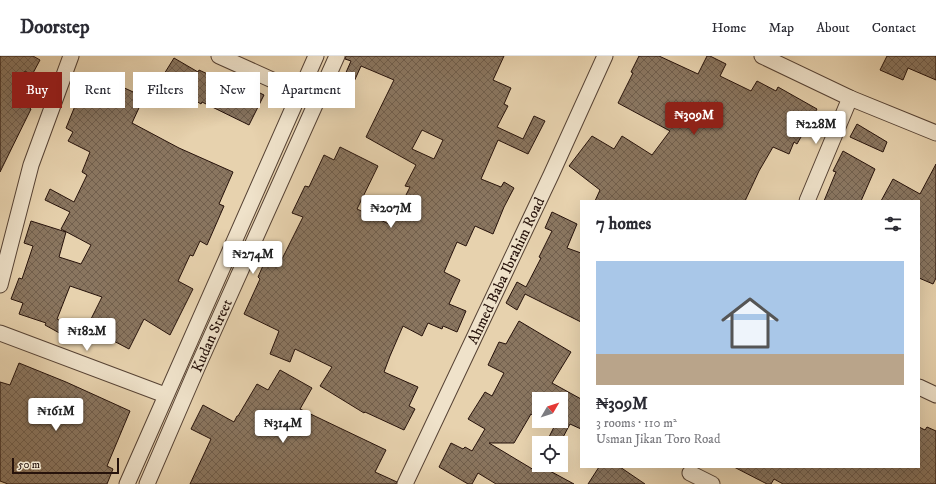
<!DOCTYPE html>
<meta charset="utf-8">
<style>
:root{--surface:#fff;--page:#f7f7f7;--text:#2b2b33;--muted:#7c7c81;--line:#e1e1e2;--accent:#8f2418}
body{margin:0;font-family:"IM FELL DW Pica",serif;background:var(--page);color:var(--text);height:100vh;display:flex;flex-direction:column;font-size:15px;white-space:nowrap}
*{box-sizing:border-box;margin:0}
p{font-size:13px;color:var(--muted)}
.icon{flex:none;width:22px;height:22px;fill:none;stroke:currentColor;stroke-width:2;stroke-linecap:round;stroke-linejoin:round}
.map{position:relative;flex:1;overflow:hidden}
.drawer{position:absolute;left:580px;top:144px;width:340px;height:268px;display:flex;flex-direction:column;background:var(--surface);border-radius:0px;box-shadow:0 4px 16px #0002}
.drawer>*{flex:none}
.top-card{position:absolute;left:12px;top:16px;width:380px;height:36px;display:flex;gap:8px}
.needle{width:26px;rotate:51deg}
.fabs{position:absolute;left:532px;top:336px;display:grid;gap:8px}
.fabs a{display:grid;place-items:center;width:36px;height:36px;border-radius:0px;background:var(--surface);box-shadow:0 4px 16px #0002;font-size:20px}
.scale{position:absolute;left:12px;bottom:10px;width:107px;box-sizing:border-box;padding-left:4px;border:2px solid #26120b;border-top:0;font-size:11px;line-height:14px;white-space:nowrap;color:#26120b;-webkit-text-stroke:3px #efe2ca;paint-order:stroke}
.price{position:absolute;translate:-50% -34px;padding:0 9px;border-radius:4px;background:#fff;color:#222;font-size:13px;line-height:26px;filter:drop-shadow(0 1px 2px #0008)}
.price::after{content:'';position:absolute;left:50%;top:24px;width:12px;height:9px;margin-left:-6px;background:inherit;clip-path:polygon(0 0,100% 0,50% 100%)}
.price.selected{background:var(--accent);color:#fff}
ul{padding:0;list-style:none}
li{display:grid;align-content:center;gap:8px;height:212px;padding:0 16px}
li+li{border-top:1px solid var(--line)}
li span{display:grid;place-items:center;height:124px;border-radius:0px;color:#555}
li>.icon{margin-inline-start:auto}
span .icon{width:72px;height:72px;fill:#fffc;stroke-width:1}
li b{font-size:17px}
h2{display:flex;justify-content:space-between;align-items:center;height:48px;padding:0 16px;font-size:17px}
.chip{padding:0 14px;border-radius:0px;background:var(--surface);box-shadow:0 4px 16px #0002;font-size:14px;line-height:36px}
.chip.selected{background:var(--accent);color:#fff}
header{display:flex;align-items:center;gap:24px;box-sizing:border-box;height:56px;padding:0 20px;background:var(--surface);border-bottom:1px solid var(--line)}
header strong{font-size:19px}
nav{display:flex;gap:22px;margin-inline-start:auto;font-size:14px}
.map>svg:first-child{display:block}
.building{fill:url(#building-cross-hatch);stroke:#26120b;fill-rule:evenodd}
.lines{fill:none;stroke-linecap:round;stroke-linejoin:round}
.minor-casing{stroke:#564234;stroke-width:17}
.minor{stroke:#efe2ca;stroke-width:15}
.labels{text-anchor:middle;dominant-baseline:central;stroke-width:4;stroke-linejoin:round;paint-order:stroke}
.street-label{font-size:15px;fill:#26120b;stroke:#efe2ca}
</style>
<header>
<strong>Doorstep</strong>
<nav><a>Home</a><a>Map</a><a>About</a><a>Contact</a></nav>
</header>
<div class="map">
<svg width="936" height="428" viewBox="0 0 936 428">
<defs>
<pattern id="building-cross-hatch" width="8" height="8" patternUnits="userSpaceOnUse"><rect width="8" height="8" fill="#8a7660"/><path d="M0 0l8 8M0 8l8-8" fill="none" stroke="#715f4d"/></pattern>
</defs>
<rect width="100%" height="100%" fill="#e7d2ae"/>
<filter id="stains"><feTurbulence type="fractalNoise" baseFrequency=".005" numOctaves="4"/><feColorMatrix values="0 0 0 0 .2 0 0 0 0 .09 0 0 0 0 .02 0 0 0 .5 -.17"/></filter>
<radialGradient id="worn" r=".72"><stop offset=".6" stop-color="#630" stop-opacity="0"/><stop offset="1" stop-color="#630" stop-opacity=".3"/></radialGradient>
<g class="building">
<path d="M0 0H33L40 4 32 19 25 15 13 39 25 44 23 48 31 51 30 53H31L0 116Z"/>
<path d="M346 0H504L493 24 511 32 504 48 508 50 497 71 523 83 534 60 545 65 528 98 498 84 481 123 501 131 504 126 514 132 504 151 493 178 475 170 466 190 457 186 444 216 460 224 449 248 466 255 457 276 443 270 442 273 428 267 422 280 403 270 390 300 384 316 418 331 409 350 415 353 404 374 365 356 364 357 320 330 332 311 295 293 290 306 270 298 279 275 244 258 260 223 258 221 266 203 279 209 303 161 292 157 305 130 309 131 324 99 334 104 340 91 378 110 357 153 391 169 410 131 405 130 416 109 366 81 394 24 361 10 344 48 334 44 351 5 345 3ZM422 74 443 84 434 103 412 93Z"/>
<path d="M639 0H659L698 18 707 0H710L726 8 720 20 751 35 757 25 776 35 778 31 817 53 797 88 794 86 789 98 773 91 759 115 745 145H595L600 134 569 110 592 80 614 93 622 80 652 99 670 75 618 47 633 17 631 16Z"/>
<path d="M887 0H936V24L908 12 903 24 880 14Z"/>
<path d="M174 2 198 16 199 14 216 22 219 17 264 39 249 69 202 46 201 48 161 23Z"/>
<path d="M92 17 144 41 132 67 179 92 233 116 219 148 224 150 207 189 200 185 193 200 190 199 178 225 193 233 170 279 144 263 129 293 87 271 102 241 70 230 57 263 68 269 63 279 45 269 46 267 19 258 23 247 11 243 19 222 22 223 33 190 24 187 31 165 66 176 59 201 81 208 91 189 61 173 70 156 45 144 50 133 74 146 87 119 82 116 90 96 68 85 73 76 66 72 75 50H77Z"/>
<path d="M857 68 887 86 883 96 850 81Z"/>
<path d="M843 95 875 113 861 145H824L836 116 833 115Z"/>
<path d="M936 108V222L933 228 919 222V145H881L893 123 920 138Z"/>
<path d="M552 156 577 168 567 192 581 197V266L525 238 517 254 506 247 517 226 526 231 541 202 539 201 552 175 545 172Z"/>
<path d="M519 265 571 296 552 327 581 343V373L570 368 560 387H546L557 365H561V343H539V363L531 358 514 387H489L534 414 537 408 574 428H496L478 417 472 428H468L439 411 451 387 463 393 465 391 472 395 485 373 468 363 485 336 492 340 504 317 488 309 499 286 506 288Z"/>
<path d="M19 307 66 326 130 355 107 410 113 413 107 428H8L0 425V326L10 329Z"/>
<path d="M280 314 312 332 300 353 386 394 375 416 397 426 396 428H190L211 383 191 373 203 349 234 366 237 360H238L257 328 268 334Z"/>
<path d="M919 371 925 374 927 371 936 375V428H783L774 423 771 428H767L734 411H919Z"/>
<path d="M599 411H620L645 428H588Z"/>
</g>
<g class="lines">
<defs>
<g id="minor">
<path d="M219 0 299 36"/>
<path d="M762 0 850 42 936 77"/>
<path d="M807 145 850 42"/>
<path d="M0 229 31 109 71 0"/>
<path d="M0 277 165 339"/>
<path d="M919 331 936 339"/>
<path d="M690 417 712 428"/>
<path d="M127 428 316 0"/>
<path id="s1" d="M147 428 197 312 337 0"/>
<path id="s2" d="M405 428 551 119 605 0"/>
</g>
</defs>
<use href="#minor" class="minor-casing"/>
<use href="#minor" class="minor"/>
</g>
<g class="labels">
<g class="street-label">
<text stroke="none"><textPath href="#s2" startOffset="236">Ahmed Baba Ibrahim Road</textPath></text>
<text stroke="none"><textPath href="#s1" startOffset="162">Kudan Street</textPath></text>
</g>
</g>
<rect width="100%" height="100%" filter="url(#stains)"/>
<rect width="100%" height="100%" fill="url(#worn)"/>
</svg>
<div class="fabs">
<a><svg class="needle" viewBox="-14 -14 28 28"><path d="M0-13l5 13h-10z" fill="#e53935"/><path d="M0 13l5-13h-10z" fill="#7c7c81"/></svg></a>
<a><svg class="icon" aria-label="locate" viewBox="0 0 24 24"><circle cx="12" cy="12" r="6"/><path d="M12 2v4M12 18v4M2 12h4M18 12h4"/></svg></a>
</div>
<div class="scale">50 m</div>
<b class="price selected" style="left:694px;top:80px">₦309M</b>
<b class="price" style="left:816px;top:89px">₦228M</b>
<b class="price" style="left:391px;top:173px">₦207M</b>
<b class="price" style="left:253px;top:219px">₦274M</b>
<b class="price" style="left:87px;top:296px">₦182M</b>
<b class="price" style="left:56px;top:376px">₦161M</b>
<b class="price" style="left:283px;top:388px">₦314M</b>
<div class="top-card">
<a class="chip selected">Buy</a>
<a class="chip">Rent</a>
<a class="chip">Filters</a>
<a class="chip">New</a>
<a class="chip">Apartment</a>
</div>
<section class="drawer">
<h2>7 homes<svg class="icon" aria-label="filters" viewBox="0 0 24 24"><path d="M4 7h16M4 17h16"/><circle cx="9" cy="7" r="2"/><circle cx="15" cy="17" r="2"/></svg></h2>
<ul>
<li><span style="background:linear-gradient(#a9c7e8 75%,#b9a48a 0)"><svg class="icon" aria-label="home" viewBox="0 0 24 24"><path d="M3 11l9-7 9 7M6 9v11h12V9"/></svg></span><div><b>₦309M</b><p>3 rooms · 110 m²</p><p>Usman Jikan Toro Road</p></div></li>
</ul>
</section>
</div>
